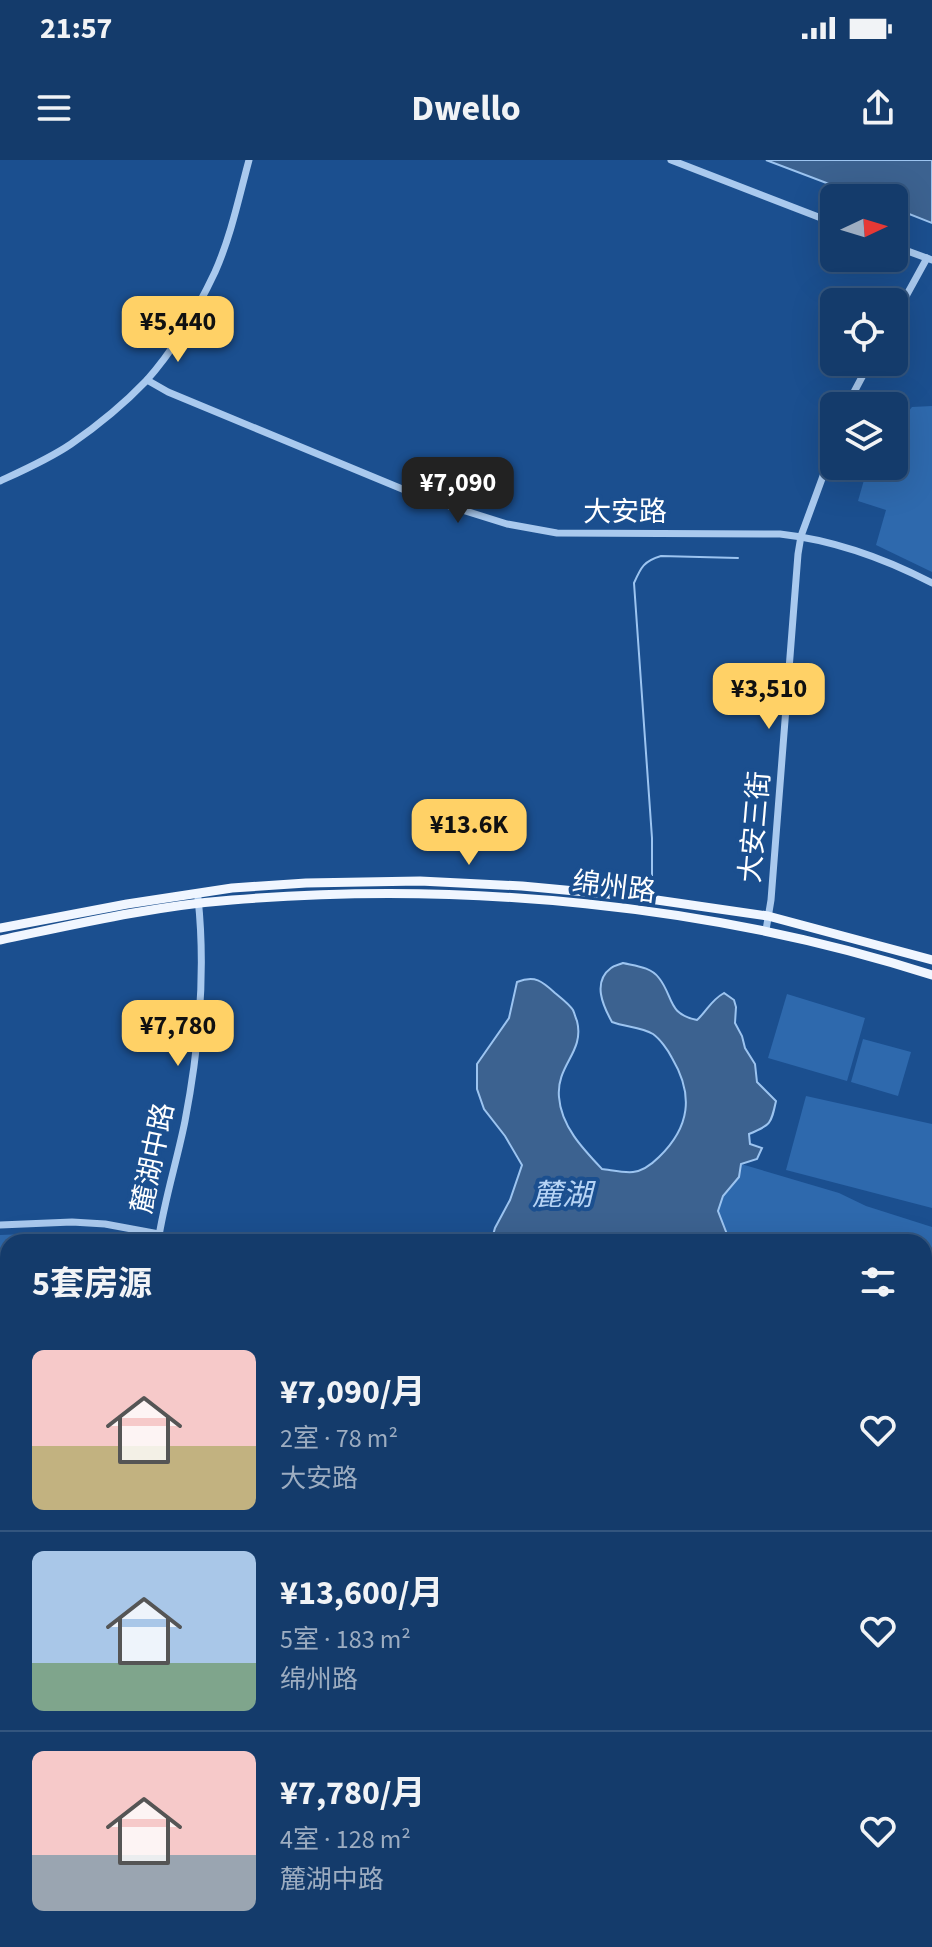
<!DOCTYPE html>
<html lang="zh">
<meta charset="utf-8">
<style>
:root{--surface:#143b6b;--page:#1d4271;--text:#f1f3f6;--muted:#9dadc1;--line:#33557e;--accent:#ffd166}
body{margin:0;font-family:"Source Sans 3","Noto Sans SC",sans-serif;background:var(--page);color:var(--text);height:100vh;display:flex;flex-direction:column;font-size:30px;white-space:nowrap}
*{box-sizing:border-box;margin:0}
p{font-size:26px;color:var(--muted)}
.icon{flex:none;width:44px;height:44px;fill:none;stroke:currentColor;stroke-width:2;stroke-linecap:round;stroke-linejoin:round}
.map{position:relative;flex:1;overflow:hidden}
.sheet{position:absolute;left:0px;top:1074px;width:932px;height:714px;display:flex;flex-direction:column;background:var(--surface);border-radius:24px 24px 0 0;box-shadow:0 8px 32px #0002,0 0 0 2px var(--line)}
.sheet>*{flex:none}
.needle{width:52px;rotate:86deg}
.buttons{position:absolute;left:820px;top:24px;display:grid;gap:16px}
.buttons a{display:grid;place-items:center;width:88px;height:88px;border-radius:12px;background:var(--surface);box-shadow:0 8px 32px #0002,0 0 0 2px var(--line);font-size:40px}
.price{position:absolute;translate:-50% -68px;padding:0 18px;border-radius:16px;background:var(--accent);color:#111;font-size:26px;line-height:52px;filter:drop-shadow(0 2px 4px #0008)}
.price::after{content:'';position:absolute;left:50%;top:48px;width:24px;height:18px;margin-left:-12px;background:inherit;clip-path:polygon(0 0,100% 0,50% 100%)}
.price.active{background:#222;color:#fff}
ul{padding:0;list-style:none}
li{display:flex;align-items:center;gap:24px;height:200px;padding:0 32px}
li+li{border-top:2px solid var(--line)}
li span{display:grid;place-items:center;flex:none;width:224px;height:160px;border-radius:12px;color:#555}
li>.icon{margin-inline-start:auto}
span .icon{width:96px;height:96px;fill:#fffc;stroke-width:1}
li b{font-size:34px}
h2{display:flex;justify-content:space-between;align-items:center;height:96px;padding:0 32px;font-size:34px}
.status{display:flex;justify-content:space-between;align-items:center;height:56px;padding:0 40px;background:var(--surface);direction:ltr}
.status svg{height:22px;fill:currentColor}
header{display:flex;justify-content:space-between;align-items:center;height:104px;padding:0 32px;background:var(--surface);font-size:36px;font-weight:700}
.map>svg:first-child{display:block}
.green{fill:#2e69ad}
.water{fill:#3c6290;stroke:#9cc4f0;stroke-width:2}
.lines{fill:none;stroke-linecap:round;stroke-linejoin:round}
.stream{stroke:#9cc4f0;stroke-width:2}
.ferry{stroke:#b5d3f5;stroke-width:2;stroke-dasharray:10 8;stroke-linecap:butt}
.minor{stroke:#a9c9ee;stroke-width:7}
.major{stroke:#f0f6ff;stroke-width:9}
.labels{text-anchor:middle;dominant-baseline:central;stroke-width:8;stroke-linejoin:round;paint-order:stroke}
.street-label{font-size:28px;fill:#fff;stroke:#1b4f8f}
.water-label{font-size:30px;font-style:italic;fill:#b5d3f5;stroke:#1b4f8f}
</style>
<div class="status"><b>21:57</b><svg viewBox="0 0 49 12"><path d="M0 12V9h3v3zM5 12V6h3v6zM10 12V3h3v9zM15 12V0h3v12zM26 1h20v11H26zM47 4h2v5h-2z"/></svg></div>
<header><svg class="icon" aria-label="menu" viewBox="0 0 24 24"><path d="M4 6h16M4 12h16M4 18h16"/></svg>Dwello<svg class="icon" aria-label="share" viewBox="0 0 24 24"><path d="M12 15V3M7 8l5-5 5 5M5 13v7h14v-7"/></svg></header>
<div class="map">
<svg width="932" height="1787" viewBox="0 0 932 1787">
<rect width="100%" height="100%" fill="#1b4f8f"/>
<g class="green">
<path d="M932 246V412L876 385 886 350 858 341 868 306H894V270L912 247Z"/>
<path d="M787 834 865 858 847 921 768 898Z"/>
<path d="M863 879 911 892 898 936 851 922Z"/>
<path d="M806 936 932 964V1048L786 1010Z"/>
<path d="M741 1004 839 1033 866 1046 932 1067V1150L924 1149V1082H730L718 1051 723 1036 739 1017Z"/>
<path d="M52 1073 132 1079 134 1082H8V1296L0 1297V1075Z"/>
<path d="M926 1165 932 1166V1250H924V1174L926 1173Z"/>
<path d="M8 1542V1582L0 1584V1545Z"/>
<path d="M531 1780H760V1782L770 1787H528Z"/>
</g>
<g class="water">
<path d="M766 0H932V63L894 48V38H866Z"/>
<path d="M623 803C636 806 651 807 659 818 674 837 667 854 697 860 708 850 710 841 724 833L734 840 736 847 735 863 742 876 745 888 755 904 757 922 776 941C771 964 771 965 749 974L750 984 762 988 757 999 741 1004 739 1017 723 1036 718 1051 730 1082H491L495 1068 510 1040 522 1005 505 976 484 949 477 929V904L509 858 517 822C535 815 542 821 555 833 561 838 569 844 573 850 574 852 576 859 577 861 585 892 556 905 559 937 561 966 583 989 602 1009 611 1010 624 1013 633 1012 642 1011 652 1004 659 997 690 967 694 935 672 898 668 890 660 879 653 874 641 867 625 867 612 862 603 846 592 822 611 808 614 805 619 805 623 803Z"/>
<path d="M932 1394V1530L924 1527V1471L925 1469 924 1395Z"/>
<path d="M932 1672V1768L926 1770 924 1776V1677H927Z"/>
<path d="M8 1743V1780H370L359 1787H0V1744Z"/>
<path d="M383 1780H531L528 1787H381Z"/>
<path d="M760 1780H923L921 1787H825C805 1773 785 1787 760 1782Z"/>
</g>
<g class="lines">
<g class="stream">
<path d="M652 716V678L634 423C641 407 644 401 661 396L738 398"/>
<path d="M0 1574 3 1572 2 1566 8 1564"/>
</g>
<g class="ferry">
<path d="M924 1412 932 1409"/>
<path d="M924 1732 932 1733"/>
<path d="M313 1787 326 1780"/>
<path d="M394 1787 396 1780"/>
<path d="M867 1787 868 1780"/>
</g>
<g class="minor">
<path d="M671 0 834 63"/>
<path d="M894 86 932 100"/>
<path d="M894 158 927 98"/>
<path d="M147 220 168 232 424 338 507 364 557 373 780 374C833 380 884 398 932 423"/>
<path d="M848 246 854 232 870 202"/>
<path d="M0 321C24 310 49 299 71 284 97 266 124 244 146 221 173 191 198 148 215 112 231 76 239 37 249 0"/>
<path d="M766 770 771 740 798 394 801 376 834 286"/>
<path d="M0 1065 72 1062 105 1064 159 1074"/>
<path d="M158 1082C164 1041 177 1001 185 961 199 888 206 812 198 738"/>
<path d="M924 1281H932"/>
<path d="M924 1293H932"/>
<path d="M0 1308 8 1306"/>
<path d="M0 1317 8 1316"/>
<path d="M0 1531 8 1528"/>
</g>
<g class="major">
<path d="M0 768 127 744 232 728 306 723 420 721 522 726 629 736 768 756 932 800"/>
<path d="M0 780C77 764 154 746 232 740 462 721 712 744 932 815"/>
</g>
</g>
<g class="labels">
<g class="street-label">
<text x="625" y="352">大安路</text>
<text transform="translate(755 667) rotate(-85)">大安三街</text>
<text transform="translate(614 727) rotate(7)">绵州路</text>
<text transform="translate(153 998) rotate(-78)">麓湖中路</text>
</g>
<g class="water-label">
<text x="562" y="1035">麓湖</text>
</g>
</g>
</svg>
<div class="buttons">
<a><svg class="needle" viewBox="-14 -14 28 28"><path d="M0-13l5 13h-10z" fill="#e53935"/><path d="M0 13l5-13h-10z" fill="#9dadc1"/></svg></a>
<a><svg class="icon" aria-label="locate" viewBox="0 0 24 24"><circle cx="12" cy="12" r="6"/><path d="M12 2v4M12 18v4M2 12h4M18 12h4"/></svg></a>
<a><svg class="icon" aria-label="layers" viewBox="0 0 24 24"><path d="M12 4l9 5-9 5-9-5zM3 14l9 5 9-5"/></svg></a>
</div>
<b class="price" style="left:178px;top:204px">¥5,440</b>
<b class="price active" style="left:458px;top:365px">¥7,090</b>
<b class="price" style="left:769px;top:571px">¥3,510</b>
<b class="price" style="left:469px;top:707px">¥13.6K</b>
<b class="price" style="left:178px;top:908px">¥7,780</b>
<section class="sheet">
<h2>5套房源<svg class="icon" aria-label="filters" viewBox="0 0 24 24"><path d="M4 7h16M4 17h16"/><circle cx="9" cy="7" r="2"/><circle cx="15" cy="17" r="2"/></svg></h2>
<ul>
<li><span style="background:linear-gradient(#f6c9c9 60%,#c2b280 0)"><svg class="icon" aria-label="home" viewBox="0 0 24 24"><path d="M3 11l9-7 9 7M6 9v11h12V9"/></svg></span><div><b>¥7,090/月</b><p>2室 · 78 m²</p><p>大安路</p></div><svg class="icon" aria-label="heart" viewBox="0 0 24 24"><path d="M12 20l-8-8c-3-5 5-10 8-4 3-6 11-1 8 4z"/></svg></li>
<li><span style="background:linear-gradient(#a9c7e8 70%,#7fa58c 0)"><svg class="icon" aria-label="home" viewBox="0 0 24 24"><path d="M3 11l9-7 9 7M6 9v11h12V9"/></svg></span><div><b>¥13,600/月</b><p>5室 · 183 m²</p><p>绵州路</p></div><svg class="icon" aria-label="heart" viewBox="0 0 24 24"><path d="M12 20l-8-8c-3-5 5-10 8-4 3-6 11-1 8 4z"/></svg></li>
<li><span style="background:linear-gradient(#f6c9c9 65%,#9aa5b1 0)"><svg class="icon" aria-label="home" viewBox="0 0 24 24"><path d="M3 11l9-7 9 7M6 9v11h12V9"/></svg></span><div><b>¥7,780/月</b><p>4室 · 128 m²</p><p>麓湖中路</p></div><svg class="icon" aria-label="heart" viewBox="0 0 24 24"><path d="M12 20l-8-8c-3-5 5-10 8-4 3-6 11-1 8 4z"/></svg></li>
</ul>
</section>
</div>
